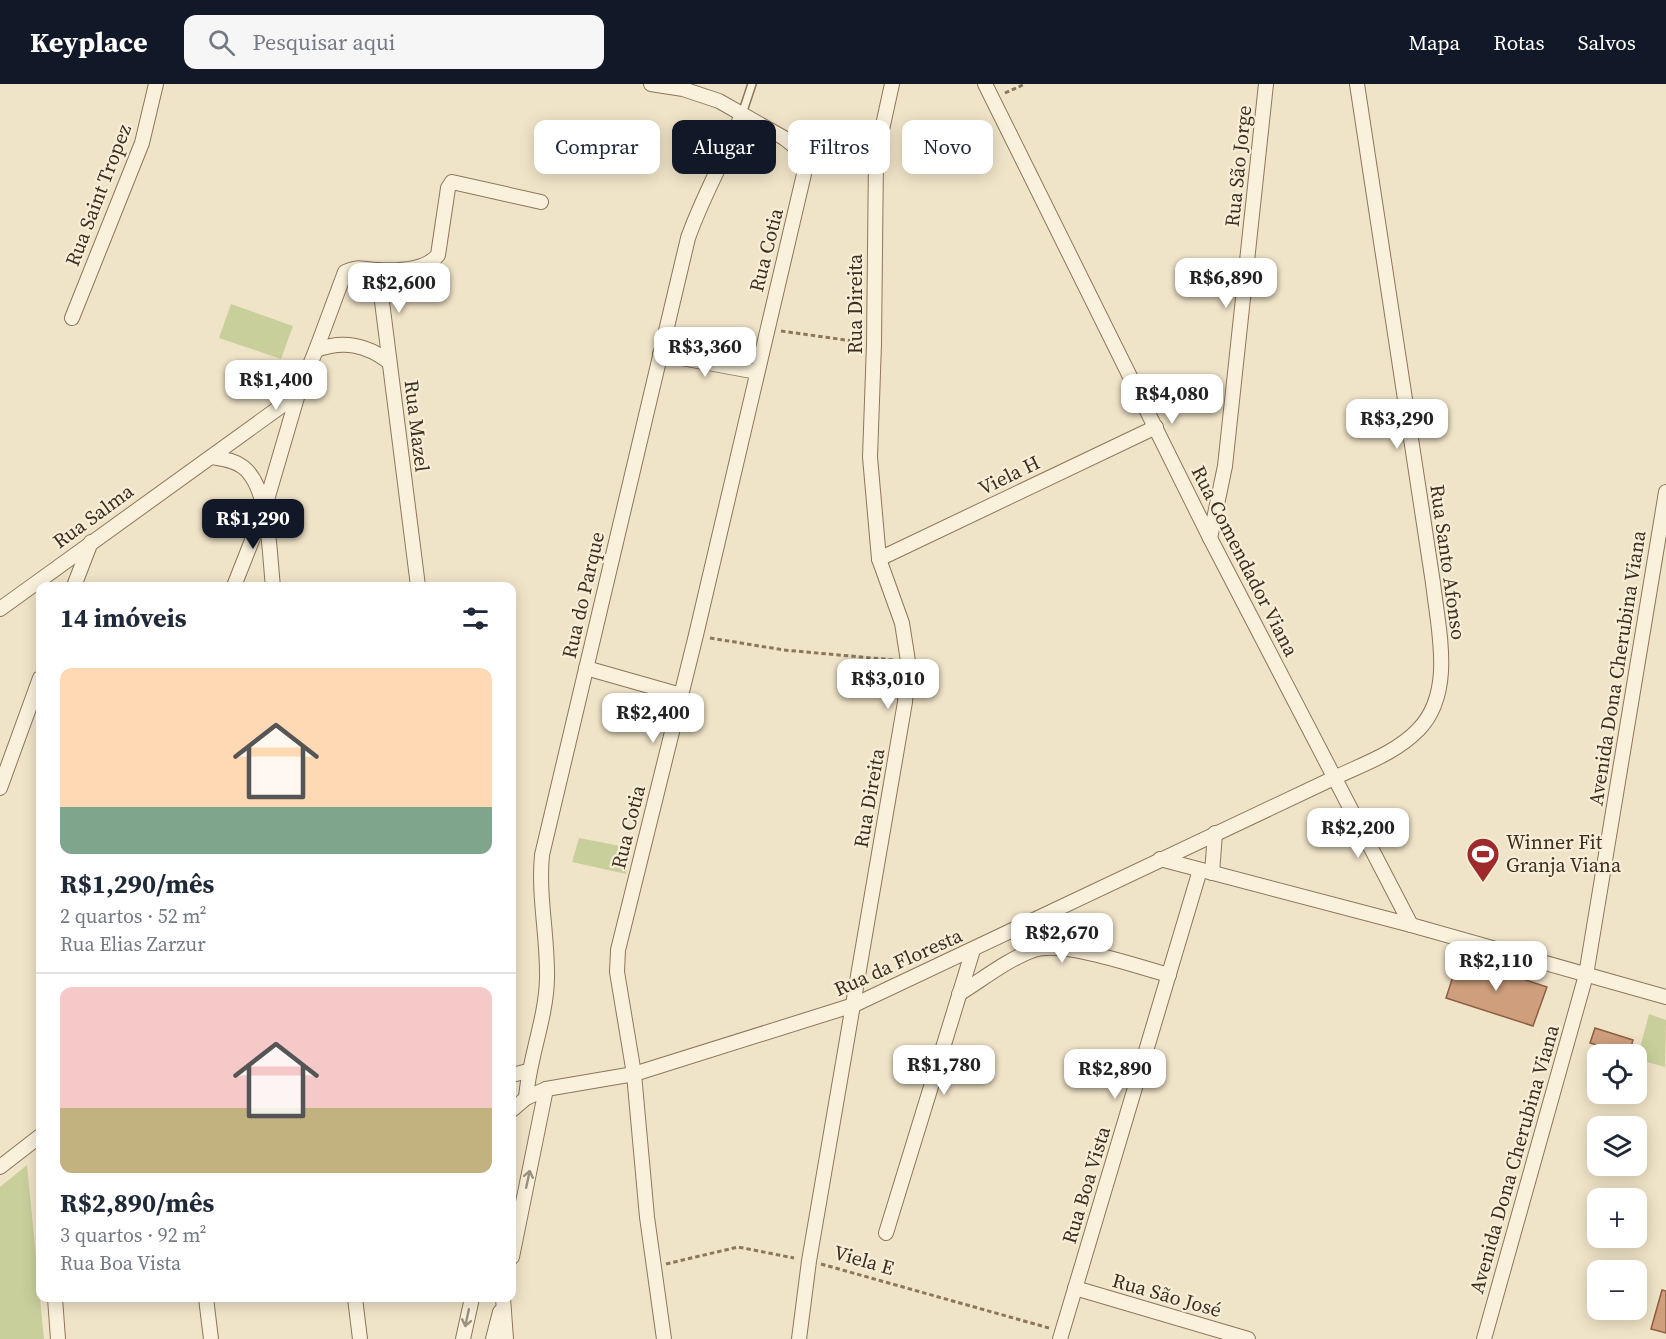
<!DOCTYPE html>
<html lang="pt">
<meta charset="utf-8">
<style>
:root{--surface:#fff;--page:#f6f6f7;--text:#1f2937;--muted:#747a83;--line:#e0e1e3;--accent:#111827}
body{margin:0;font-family:"Source Serif 4",serif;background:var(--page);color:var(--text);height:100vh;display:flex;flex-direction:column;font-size:22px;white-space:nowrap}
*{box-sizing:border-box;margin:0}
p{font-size:20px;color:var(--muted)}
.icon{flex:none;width:33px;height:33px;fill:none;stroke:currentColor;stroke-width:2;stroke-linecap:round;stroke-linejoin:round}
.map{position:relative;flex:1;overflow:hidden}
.drawer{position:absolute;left:36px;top:498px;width:480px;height:720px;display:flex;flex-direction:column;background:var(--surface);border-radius:12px;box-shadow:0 3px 15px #0003}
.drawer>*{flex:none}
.guide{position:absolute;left:534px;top:36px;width:570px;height:54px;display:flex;gap:12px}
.fabs{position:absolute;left:1587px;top:960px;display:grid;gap:12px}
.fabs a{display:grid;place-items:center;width:60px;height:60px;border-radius:12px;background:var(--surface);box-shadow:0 3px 15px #0003;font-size:30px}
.price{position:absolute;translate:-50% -51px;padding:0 14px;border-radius:12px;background:#fff;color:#222;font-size:20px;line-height:39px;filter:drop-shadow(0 2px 3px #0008)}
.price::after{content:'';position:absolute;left:50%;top:36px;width:18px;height:14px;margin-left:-9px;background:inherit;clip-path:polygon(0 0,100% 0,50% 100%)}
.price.current{background:var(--accent);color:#fff}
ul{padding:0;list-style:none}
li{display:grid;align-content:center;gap:12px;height:318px;padding:0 24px}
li+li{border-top:2px solid var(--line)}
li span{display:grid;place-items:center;height:186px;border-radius:12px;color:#555}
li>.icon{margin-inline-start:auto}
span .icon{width:108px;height:108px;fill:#fffc;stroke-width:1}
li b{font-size:26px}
h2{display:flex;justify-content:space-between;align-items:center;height:72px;padding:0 24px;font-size:26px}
.tag{padding:0 21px;border-radius:12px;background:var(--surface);box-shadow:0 3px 15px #0003;font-size:21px;line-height:54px}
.tag.current{background:var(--accent);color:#fff}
header{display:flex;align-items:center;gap:36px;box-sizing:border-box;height:84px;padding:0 30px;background:var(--accent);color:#fff}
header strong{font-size:28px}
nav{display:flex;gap:33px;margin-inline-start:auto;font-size:21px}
.search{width:420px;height:54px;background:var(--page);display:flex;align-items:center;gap:15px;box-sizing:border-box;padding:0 21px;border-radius:12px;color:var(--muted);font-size:22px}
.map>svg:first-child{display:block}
.green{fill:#c9cf9b}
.building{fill:#cf9f7d;stroke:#8d5f41;stroke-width:1.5}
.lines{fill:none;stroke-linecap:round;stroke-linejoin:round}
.lane-casing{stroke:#8d765c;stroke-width:10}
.street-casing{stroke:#8d765c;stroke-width:16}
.path{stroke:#8d765c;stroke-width:3;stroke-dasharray:4.5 3;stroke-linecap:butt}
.lane{stroke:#faf1dc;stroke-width:7}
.street{stroke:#faf1dc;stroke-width:14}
.oneway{stroke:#9c907e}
.labels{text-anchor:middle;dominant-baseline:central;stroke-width:4.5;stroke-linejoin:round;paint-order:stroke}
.street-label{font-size:20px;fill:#3d2e20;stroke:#f7eed8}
.poi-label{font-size:20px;fill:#3d2e20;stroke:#f7eed8;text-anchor:start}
</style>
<header>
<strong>Keyplace</strong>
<div class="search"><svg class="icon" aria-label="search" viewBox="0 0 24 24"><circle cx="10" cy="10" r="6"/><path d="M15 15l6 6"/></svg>Pesquisar aqui</div>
<nav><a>Mapa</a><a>Rotas</a><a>Salvos</a></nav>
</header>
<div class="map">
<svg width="1666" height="1255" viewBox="0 0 1666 1255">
<rect width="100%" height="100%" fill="#f0e4c8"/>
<g class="green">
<path d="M231 220 293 242 281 275 219 254Z"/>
<path d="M579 754 631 764 626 790 572 778Z"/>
<path d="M1649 930 1666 936 1665 983 1637 975Z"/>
<path d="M27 1081 44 1255H0V1103Z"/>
</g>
<g class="building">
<path d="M1459 874 1547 903 1533 942 1446 914Z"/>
<path d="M1595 944 1633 956 1629 970 1590 959Z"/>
<path d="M1662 1206 1666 1207V1249L1651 1245Z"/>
</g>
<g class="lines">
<defs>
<path id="lane" d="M742 30 752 0"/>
<g id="street">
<path d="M651 0 683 5 719 17 784 54 808 73H876"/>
<path d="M985 0 1210 454 1411 841"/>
<path d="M378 186 418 502"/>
<path d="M72 234 142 59 156 0"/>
<path d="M316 266 345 188C358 181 364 186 378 186 397 187 425 187 438 171L448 104 452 98 541 118"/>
<path d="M660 270 757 288"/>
<path d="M212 373C223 375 234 376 243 383 270 404 269 470 273 502"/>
<path d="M1210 454 1225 382 1266 0"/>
<path d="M879 475 1156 343"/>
<path d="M74 502 91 458"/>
<path d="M234 502 264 426 298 310 316 266C343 256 366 260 389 278"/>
<path d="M0 525 298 310"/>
<path d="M586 584 681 611"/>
<path d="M0 704 40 594"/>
<path d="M1160 775 1411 841 1666 913"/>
<path d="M1212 789 1215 749"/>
<path d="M959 910C983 895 1008 875 1034 866 1063 856 1138 883 1169 891"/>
<path d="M512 991 528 987"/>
<path d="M526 1014C529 974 546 935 547 895 548 853 538 813 542 771L688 154C703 111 726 73 742 30"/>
<path d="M512 1026 526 1014 546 1005 634 990 854 921 1334 694C1361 681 1396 669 1418 646 1455 609 1438 545 1433 499L1357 0"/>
<path d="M0 1083 40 1052"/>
<path d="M886 1149 973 866"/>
<path d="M512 1173 546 1005"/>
<path d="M1075 1204 1248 1255"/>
<path d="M55 1214 58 1255"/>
<path d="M206 1214 211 1255"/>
<path d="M355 1214 360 1255"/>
<path d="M503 1214 506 1255"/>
<path d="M463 1255 472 1214"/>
<path d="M493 1255 500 1228"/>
<path d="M664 1255 647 1133 634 990 617 888 618 866 696 551 808 73"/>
<path d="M799 1255 809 1177 905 618 908 577 902 539 879 475 870 373 874 260 876 73 892 0"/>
<path d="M1060 1255 1200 786"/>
<path d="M1484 1255 1586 891 1666 408"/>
</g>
</defs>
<use href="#lane" class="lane-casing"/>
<use href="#street" class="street-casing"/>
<g class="path">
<path d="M1005 9 1025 0"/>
<path d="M781 247 860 258"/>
<path d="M710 554 784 566 894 576"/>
<path d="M666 1180 738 1163 794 1174"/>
<path d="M821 1180 1049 1244"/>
</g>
<use href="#lane" class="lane"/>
<use href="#street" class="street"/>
</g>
<defs><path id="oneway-shaft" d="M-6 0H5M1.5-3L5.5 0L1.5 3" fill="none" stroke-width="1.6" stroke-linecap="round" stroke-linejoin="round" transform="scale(1.5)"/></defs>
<g class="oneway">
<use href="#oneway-shaft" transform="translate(528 1095) rotate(-78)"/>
<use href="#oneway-shaft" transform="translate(467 1234) rotate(102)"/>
</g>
<defs>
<symbol id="stadium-pin" viewBox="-11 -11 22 30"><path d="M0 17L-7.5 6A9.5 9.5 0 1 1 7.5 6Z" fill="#9e2a2b" stroke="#f7eed8"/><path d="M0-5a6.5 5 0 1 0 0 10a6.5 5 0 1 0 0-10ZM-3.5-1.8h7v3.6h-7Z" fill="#fff"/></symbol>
</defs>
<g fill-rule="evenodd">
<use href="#stadium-pin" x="1464" y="751" width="38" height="52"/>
</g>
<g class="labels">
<g class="street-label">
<text transform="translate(1238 82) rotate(-84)">Rua São Jorge</text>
<text transform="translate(98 111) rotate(-69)">Rua Saint Tropez</text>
<text transform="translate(766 166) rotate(-76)">Rua Cotia</text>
<text transform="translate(855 220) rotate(-90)">Rua Direita</text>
<text transform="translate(417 342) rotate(83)">Rua Mazel</text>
<text transform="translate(1009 391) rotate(-26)">Viela H</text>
<text transform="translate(93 432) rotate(-36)">Rua Salma</text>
<text transform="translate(1245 477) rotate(63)">Rua Comendador Viana</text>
<text transform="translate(1448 478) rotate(82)">Rua Santo Afonso</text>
<text transform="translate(583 511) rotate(-77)">Rua do Parque</text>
<text transform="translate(1617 584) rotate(-81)">Avenida Dona Cherubina Viana</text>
<text transform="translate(869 714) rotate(-80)">Rua Direita</text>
<text transform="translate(628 743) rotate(-76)">Rua Cotia</text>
<text transform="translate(898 878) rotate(-24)">Rua da Floresta</text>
<text transform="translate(1514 1075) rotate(-74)">Avenida Dona Cherubina Viana</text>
<text transform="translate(1086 1101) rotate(-73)">Rua Boa Vista</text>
<text transform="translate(864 1176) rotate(16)">Viela E</text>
<text transform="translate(1167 1211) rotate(16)">Rua São José</text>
</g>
<g class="poi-label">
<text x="1506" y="758">Winner Fit<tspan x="1506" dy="23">Granja Viana</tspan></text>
</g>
</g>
</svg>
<div class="fabs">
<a><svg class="icon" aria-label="locate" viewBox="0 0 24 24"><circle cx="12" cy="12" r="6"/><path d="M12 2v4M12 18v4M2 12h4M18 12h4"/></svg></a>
<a><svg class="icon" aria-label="layers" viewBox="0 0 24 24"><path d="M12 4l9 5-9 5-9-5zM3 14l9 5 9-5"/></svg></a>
<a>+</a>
<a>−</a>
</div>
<b class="price" style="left:1226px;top:225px">R$6,890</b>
<b class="price" style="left:399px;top:230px">R$2,600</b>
<b class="price" style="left:705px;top:294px">R$3,360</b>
<b class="price" style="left:276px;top:327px">R$1,400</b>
<b class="price" style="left:1172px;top:341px">R$4,080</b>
<b class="price" style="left:1397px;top:366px">R$3,290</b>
<b class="price current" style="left:253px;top:466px">R$1,290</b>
<b class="price" style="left:888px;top:626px">R$3,010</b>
<b class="price" style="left:653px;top:660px">R$2,400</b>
<b class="price" style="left:1358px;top:775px">R$2,200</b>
<b class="price" style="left:1062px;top:880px">R$2,670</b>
<b class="price" style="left:1496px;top:908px">R$2,110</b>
<b class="price" style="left:944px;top:1012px">R$1,780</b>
<b class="price" style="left:1115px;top:1016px">R$2,890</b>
<div class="guide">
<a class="tag">Comprar</a>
<a class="tag current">Alugar</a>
<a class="tag">Filtros</a>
<a class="tag">Novo</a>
</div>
<section class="drawer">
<h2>14 imóveis<svg class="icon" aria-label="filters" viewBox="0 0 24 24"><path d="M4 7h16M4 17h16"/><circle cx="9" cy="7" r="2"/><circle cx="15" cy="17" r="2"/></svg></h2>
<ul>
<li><span style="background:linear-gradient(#ffd9b3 75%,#7fa58c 0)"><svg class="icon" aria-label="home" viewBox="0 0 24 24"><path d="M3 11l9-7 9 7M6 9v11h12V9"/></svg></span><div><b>R$1,290/mês</b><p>2 quartos · 52 m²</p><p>Rua Elias Zarzur</p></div></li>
<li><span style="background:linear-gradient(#f6c9c9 65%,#c2b280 0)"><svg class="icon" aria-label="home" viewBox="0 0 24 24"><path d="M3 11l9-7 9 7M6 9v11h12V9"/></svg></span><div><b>R$2,890/mês</b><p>3 quartos · 92 m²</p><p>Rua Boa Vista</p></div></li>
</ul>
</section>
</div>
